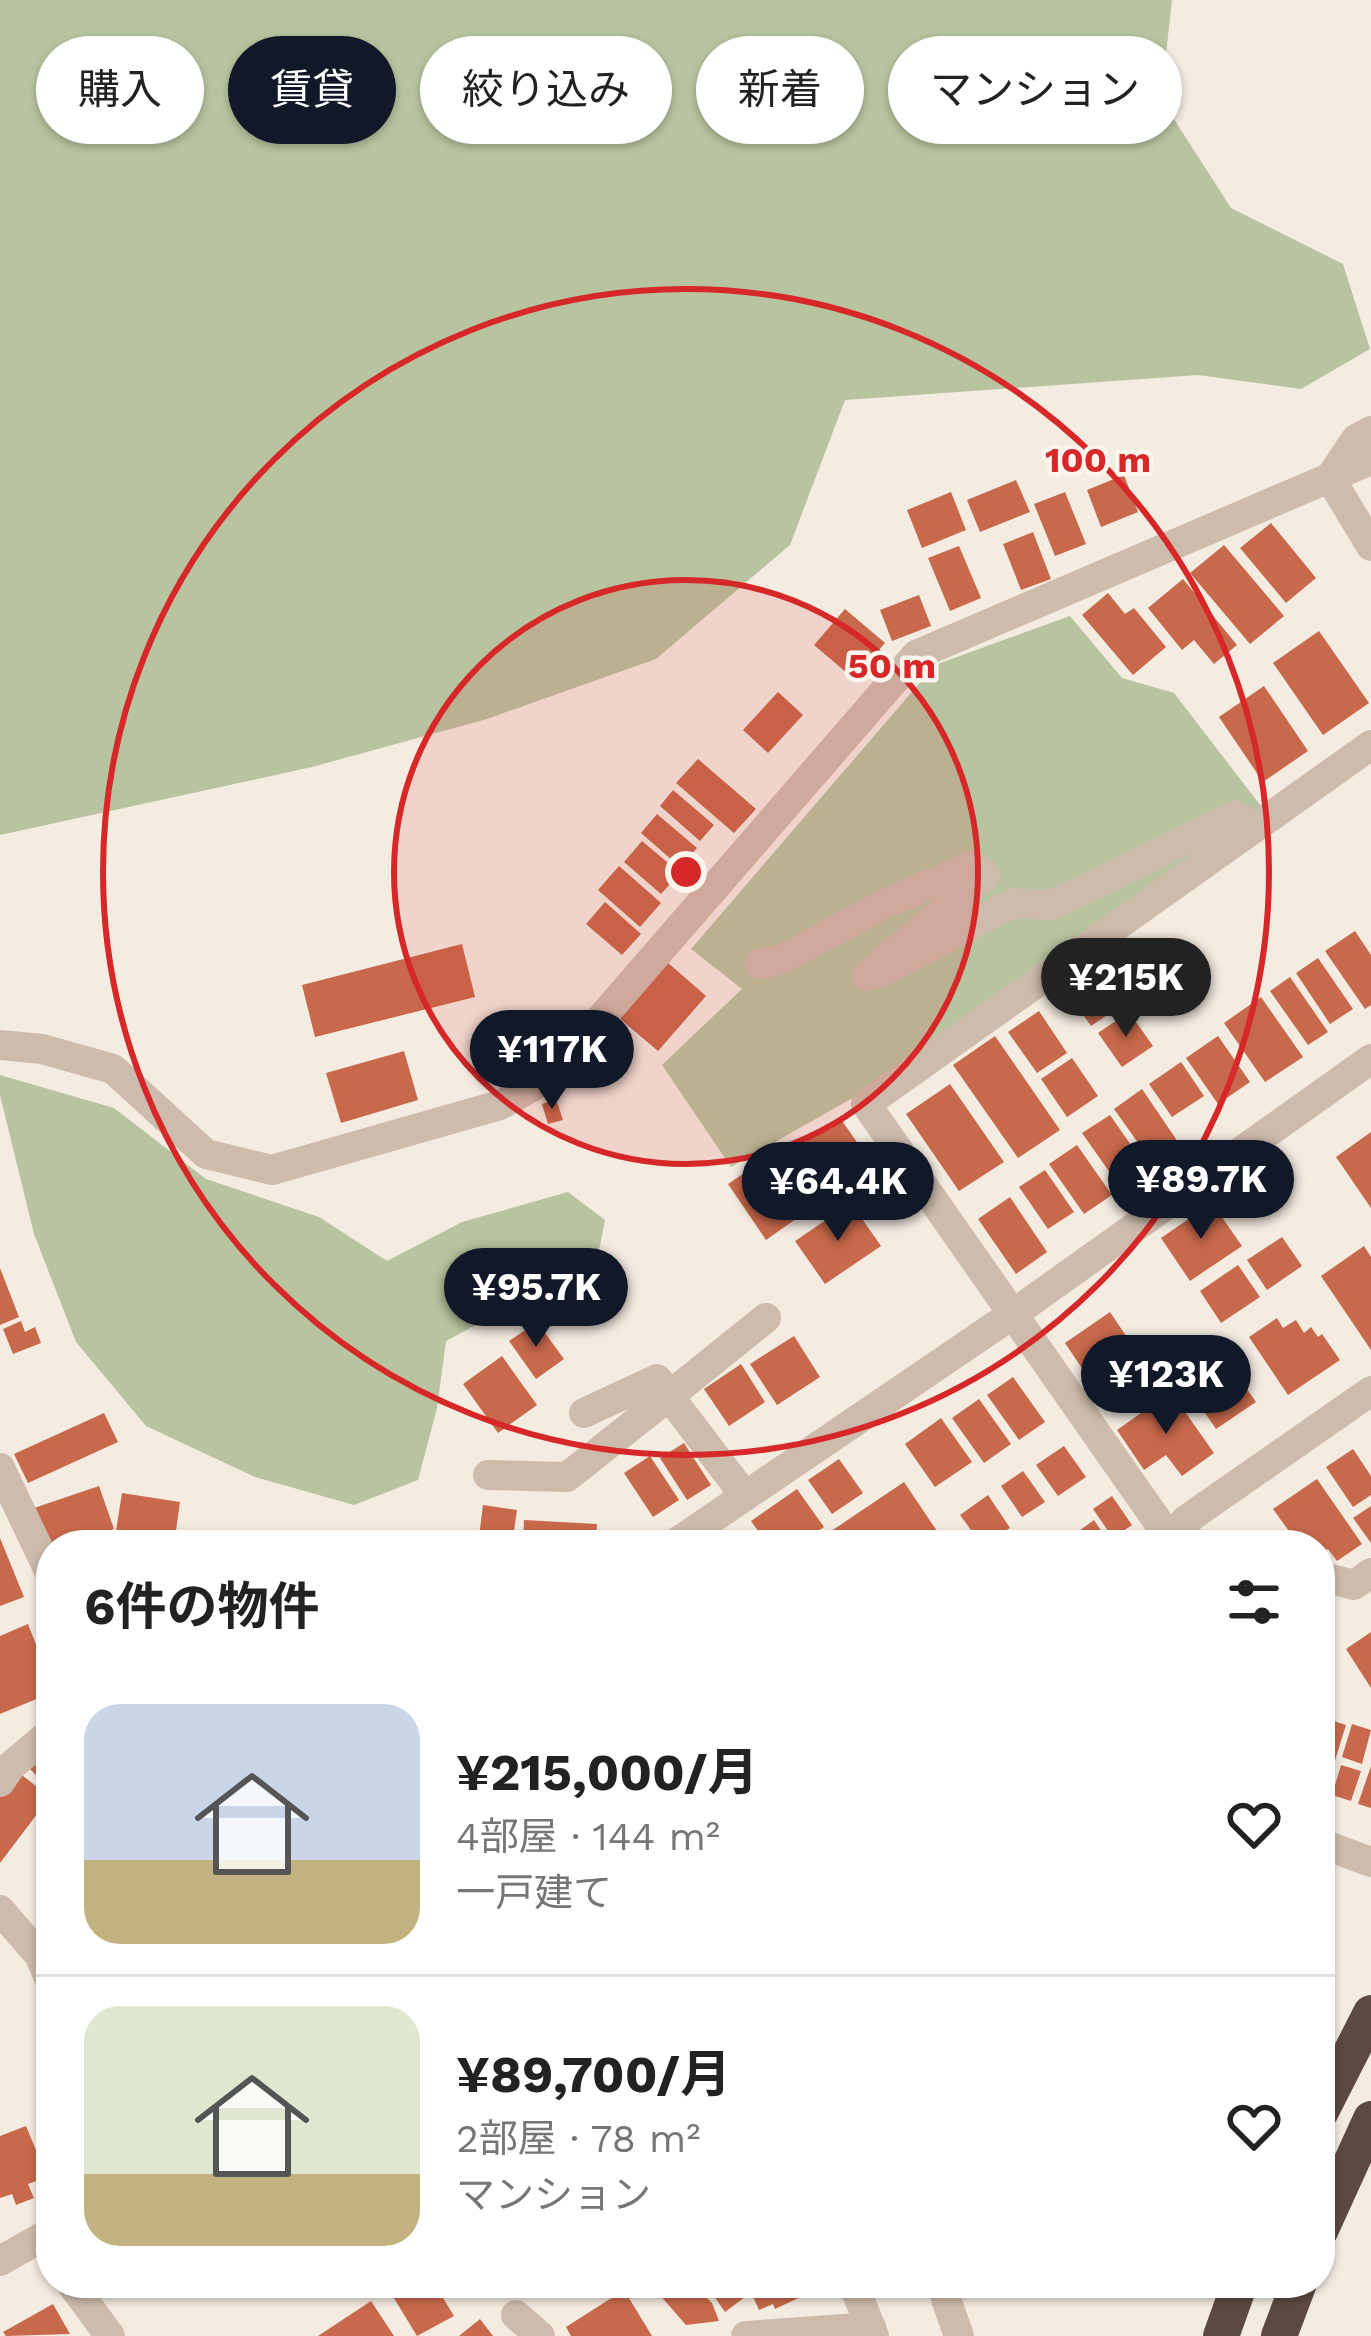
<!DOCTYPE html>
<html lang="ja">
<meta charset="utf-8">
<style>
:root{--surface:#fff;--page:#f2f2f2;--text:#222;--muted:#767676;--line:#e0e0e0;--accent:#111827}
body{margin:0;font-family:"Work Sans","Noto Sans JP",sans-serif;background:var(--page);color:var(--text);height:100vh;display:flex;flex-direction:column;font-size:45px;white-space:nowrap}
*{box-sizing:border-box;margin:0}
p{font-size:39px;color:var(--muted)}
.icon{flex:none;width:66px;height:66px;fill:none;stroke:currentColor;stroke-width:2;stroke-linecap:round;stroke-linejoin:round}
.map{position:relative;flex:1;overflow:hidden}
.panel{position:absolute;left:36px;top:1530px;width:1299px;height:768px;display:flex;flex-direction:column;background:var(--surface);border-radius:48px;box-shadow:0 3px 9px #0004}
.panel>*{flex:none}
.hud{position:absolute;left:36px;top:36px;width:1299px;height:108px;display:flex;gap:24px}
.price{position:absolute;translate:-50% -102px;padding:0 27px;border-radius:42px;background:var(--accent);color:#fff;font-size:39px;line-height:78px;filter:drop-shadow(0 3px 6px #0008)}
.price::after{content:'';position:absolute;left:50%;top:72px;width:36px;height:27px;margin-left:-18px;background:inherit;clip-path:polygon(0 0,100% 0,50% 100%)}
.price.active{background:#222;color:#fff}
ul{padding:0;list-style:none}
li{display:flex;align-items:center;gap:36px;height:300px;padding:0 48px}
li+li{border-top:3px solid var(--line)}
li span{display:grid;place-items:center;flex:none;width:336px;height:240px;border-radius:36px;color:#555}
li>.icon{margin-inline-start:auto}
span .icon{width:144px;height:144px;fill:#fffc;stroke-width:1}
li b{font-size:51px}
h2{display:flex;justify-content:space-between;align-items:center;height:144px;padding:0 48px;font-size:51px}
.pill{padding:0 42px;border-radius:54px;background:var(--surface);box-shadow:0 3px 9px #0004;font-size:42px;line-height:108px}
.pill.active{background:var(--accent);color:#fff}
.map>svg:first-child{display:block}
.green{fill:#b8c4a0}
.building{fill:#c8694b}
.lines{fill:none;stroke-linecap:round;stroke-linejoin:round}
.minor{stroke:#cdbbac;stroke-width:30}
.highway{stroke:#5c4a42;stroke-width:36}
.ring{fill:none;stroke:#d62828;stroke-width:6}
.centre{fill:#d62828;stroke:#fbf5ee;stroke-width:6}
.ring-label{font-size:36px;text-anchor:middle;font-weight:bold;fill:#d62828;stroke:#fbf5ee;stroke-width:9;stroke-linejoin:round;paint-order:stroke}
</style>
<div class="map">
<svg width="1371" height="2336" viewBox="0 0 1371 2336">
<rect width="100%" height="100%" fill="#f4ebe1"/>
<g class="green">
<path d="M0 0H1172L1161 99 1231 208 1343 264 1370 349 1301 389 1198 375 845 400 790 545 656 659 487 719 312 767 0 835Z"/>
<path d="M1070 616 1122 678 1174 693 1264 810 863 1092 731 1167 662 1065 742 989 691 949 935 665Z"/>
<path d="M0 1075 114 1108 206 1179 319 1217 387 1261 462 1222 568 1192 605 1220 597 1260 446 1341 437 1408 418 1480 354 1505 255 1477 146 1426 76 1342 34 1234 0 1095Z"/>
</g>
<g class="building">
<path d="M1124 475 1138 512 1101 527 1087 490Z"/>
<path d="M1016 480 1030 512 980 532 967 500Z"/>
<path d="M951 492 966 530 922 548 907 510Z"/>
<path d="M1065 492 1086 544 1055 556 1034 504Z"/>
<path d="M1271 523 1316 578 1286 603 1240 548Z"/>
<path d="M1033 532 1051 579 1021 590 1003 544Z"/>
<path d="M1224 545 1284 616 1250 644 1190 573Z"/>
<path d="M959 546 981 598 950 611 928 558Z"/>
<path d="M1183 579 1237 645 1214 664 1194 640 1182 650 1148 608Z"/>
<path d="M1108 593 1125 614 1134 608 1166 647 1133 675 1082 615Z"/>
<path d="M919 595 931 626 892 641 880 610Z"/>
<path d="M845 609 885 643 854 679 814 645Z"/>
<path d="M1319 631 1369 703 1323 735 1273 663Z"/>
<path d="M1264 686 1308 751 1263 782 1219 717Z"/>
<path d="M778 692 803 715 768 753 743 730Z"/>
<path d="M698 759 756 809 734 833 676 783Z"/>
<path d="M673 790 714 825 700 841 660 806Z"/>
<path d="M657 814 697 848 680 867 641 833Z"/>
<path d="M642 841 680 873 661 894 624 862Z"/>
<path d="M619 866 661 903 640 927 598 890Z"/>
<path d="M605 902 641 934 622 955 586 924Z"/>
<path d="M1355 931 1371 955V1005L1365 1009 1325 951Z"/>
<path d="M462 944 475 997 315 1037 302 985Z"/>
<path d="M1318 958 1353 1009 1330 1024 1296 973Z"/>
<path d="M667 962 706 996 658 1051 619 1018Z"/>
<path d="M1094 966 1122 1005 1091 1026 1063 986Z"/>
<path d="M1290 977 1328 1032 1308 1045 1270 991Z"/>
<path d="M1261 997 1303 1057 1265 1082 1224 1023Z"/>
<path d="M1039 1011 1067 1053 1037 1073 1008 1032Z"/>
<path d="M515 1012 523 1039 507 1044 499 1017Z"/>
<path d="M1129 1012 1153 1046 1122 1067 1098 1033Z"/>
<path d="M995 1036 1060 1130 1018 1158 953 1065Z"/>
<path d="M1218 1036 1250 1082 1218 1104 1186 1058Z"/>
<path d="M404 1051 418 1100 341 1123 326 1073Z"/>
<path d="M1072 1058 1098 1096 1067 1117 1041 1079Z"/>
<path d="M1181 1062 1204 1096 1172 1117 1149 1084Z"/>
<path d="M950 1084 1004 1162 959 1191 906 1114Z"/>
<path d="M1142 1089 1178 1142 1151 1161 1114 1109Z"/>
<path d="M556 1099 563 1120 548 1124 542 1104Z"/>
<path d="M1110 1115 1147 1168 1120 1187 1082 1133Z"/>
<path d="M840 1118 873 1165 819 1202 786 1155Z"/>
<path d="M1371 1132V1208L1336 1157Z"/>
<path d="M1077 1145 1112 1195 1084 1214 1049 1164Z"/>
<path d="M762 1161 800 1216 766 1240 728 1184Z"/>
<path d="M1045 1170 1074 1212 1048 1229 1019 1187Z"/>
<path d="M1010 1197 1047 1252 1016 1274 978 1219Z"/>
<path d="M851 1203 881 1246 825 1284 795 1241Z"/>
<path d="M1212 1203 1242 1246 1190 1281 1161 1238Z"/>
<path d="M1282 1237 1302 1266 1267 1290 1247 1260Z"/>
<path d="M1364 1246 1371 1257V1350L1321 1276Z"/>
<path d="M1238 1265 1260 1297 1221 1323 1200 1291Z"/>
<path d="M0 1268 19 1317 0 1325Z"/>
<path d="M1110 1312 1149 1370 1104 1401 1065 1343Z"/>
<path d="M1277 1318 1283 1328 1296 1320 1304 1333 1311 1327 1318 1337 1322 1334 1340 1360 1288 1395 1249 1337Z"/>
<path d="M21 1321 25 1332 35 1327 41 1343 13 1354 3 1329Z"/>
<path d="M537 1322 564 1359 536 1379 509 1341Z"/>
<path d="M794 1336 820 1377 777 1405 750 1364Z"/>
<path d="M1220 1351 1256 1402 1216 1429 1181 1378Z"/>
<path d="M502 1356 537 1405 498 1433 463 1384Z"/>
<path d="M741 1364 765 1402 729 1426 704 1389Z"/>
<path d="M1013 1377 1045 1422 1019 1440 987 1395Z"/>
<path d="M1171 1392 1214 1453 1182 1476 1166 1455 1144 1470 1117 1430Z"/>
<path d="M979 1399 1011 1444 984 1463 952 1418Z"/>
<path d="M104 1413 118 1442 28 1483 14 1454Z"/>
<path d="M941 1418 972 1462 935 1487 905 1444Z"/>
<path d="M684 1443 711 1485 687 1500 660 1458Z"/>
<path d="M1064 1446 1086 1477 1058 1496 1036 1465Z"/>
<path d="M1353 1449 1371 1476V1495L1353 1507 1326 1467Z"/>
<path d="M650 1456 679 1500 653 1517 624 1473Z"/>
<path d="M839 1459 863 1493 832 1514 808 1480Z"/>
<path d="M1023 1471 1045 1502 1022 1517 1001 1486Z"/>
<path d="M1317 1479 1362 1544 1337 1561 1328 1549 1320 1554V1545H1299L1273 1509Z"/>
<path d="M904 1482 937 1531 916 1545H822L818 1540Z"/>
<path d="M99 1486 114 1529 65 1545H51L34 1508Z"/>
<path d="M797 1489 824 1527 798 1545H768L751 1521Z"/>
<path d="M122 1493 180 1502 174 1545 115 1537Z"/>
<path d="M988 1495 1010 1528 982 1545 960 1515Z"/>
<path d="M1112 1496 1132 1525 1113 1538 1093 1509Z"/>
<path d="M483 1505 517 1510 512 1545H478Z"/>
<path d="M1371 1506V1543L1353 1518Z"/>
<path d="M524 1520 597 1524 596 1545H523Z"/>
<path d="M1094 1520 1111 1545H1089L1079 1531Z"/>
<path d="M1075 1533 1083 1545H1057Z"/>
<path d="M0 1538 24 1597 0 1606Z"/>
<path d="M28 1624 51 1683V1693L0 1714V1636Z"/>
<path d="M1371 1632V1688L1346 1649Z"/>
<path d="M1320 1636 1334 1641 1321 1683H1320Z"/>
<path d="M1324 1718 1346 1725 1332 1770 1320 1767Z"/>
<path d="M1352 1724 1371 1730 1362 1764 1342 1757Z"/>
<path d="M51 1741V1790L27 1766Z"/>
<path d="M1341 1765 1361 1771 1351 1801 1332 1795Z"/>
<path d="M1371 1766V1808L1358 1804Z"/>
<path d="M18 1772 50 1797 0 1863V1796Z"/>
<path d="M26 2126 47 2177 28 2184 34 2198 16 2205 12 2194 0 2198V2136Z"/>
<path d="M390 2283H434L454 2316 417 2336 386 2285Z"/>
<path d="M655 2283H693L712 2303 719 2321 686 2325 652 2286Z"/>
<path d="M705 2283H742L749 2294 725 2312Z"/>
<path d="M747 2283H818L820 2288 775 2309 773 2304 759 2310Z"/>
<path d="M1085 2283H1142L1140 2288 1134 2286 1131 2297Z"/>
<path d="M624 2290 652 2336H571L566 2327Z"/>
<path d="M371 2301 394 2336H318Z"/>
<path d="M53 2304 70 2334 6 2336 3 2332Z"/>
<path d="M480 2319 493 2336H459Z"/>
</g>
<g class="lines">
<g class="minor">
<path d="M1371 431 1356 439 1330 478 1371 546"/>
<path d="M760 964 782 959 883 905 972 865 986 875 866 976 880 973 1013 903 1052 905 1236 815 1254 828"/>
<path d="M0 1045 42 1049 113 1069 206 1154 272 1170 500 1105 551 1076 916 655 1371 460"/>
<path d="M584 1413 657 1379 669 1396 766 1318"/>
<path d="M0 1468 51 1575"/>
<path d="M488 1475 567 1477 669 1396 745 1496"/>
<path d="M673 1545 1013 1314 1371 1059"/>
<path d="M1164 1545 1186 1520 1371 1391"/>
<path d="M1201 1545 1168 1536 866 1104 1371 745"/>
<path d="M1320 1576 1354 1585 1371 1573"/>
<path d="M0 1782 11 1766 51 1732"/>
<path d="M1320 1843 1371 1862"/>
<path d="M0 1910 39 1955 51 1982"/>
<path d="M0 2261 51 2232"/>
<path d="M71 2283 110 2336"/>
<path d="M853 2283 874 2336"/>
<path d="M951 2283 946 2299 959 2336"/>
<path d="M516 2315 540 2336"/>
<path d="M746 2336 871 2327"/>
</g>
<g class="highway">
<path d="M1320 2113 1371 2013"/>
<path d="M1320 2231 1371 2119"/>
<path d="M1221 2336 1240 2283"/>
<path d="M1279 2336 1299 2283"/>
</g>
</g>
<circle cx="686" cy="872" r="292" fill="#d62828" fill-opacity=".12"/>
<g class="ring">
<circle cx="686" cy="872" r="292"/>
<circle cx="686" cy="872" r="583"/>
</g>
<circle cx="686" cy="872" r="18" class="centre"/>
<g class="ring-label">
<text x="1098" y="472">100 m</text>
<text x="892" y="678">50 m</text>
</g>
</svg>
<b class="price active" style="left:1126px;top:1040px">¥215K</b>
<b class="price" style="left:552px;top:1112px">¥117K</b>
<b class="price" style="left:1201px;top:1242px">¥89.7K</b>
<b class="price" style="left:838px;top:1244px">¥64.4K</b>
<b class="price" style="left:536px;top:1350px">¥95.7K</b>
<b class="price" style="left:1166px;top:1437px">¥123K</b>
<div class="hud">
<a class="pill">購入</a>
<a class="pill active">賃貸</a>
<a class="pill">絞り込み</a>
<a class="pill">新着</a>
<a class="pill">マンション</a>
</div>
<section class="panel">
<h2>6件の物件<svg class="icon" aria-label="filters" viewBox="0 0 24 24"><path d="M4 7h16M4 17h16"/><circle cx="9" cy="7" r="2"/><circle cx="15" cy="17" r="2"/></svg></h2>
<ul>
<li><span style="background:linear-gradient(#c9d6e8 65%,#c2b280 0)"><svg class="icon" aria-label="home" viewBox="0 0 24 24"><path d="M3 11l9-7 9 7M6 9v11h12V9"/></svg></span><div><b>¥215,000/月</b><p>4部屋 · 144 m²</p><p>一戸建て</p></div><svg class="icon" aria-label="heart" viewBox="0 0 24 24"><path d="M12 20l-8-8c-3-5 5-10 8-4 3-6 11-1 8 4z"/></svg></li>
<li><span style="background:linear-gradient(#dfe7d0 70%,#c2b280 0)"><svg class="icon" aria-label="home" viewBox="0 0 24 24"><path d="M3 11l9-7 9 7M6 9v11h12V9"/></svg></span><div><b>¥89,700/月</b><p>2部屋 · 78 m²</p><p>マンション</p></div><svg class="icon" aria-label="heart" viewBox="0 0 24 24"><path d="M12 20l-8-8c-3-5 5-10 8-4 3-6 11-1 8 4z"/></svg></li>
</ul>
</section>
</div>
